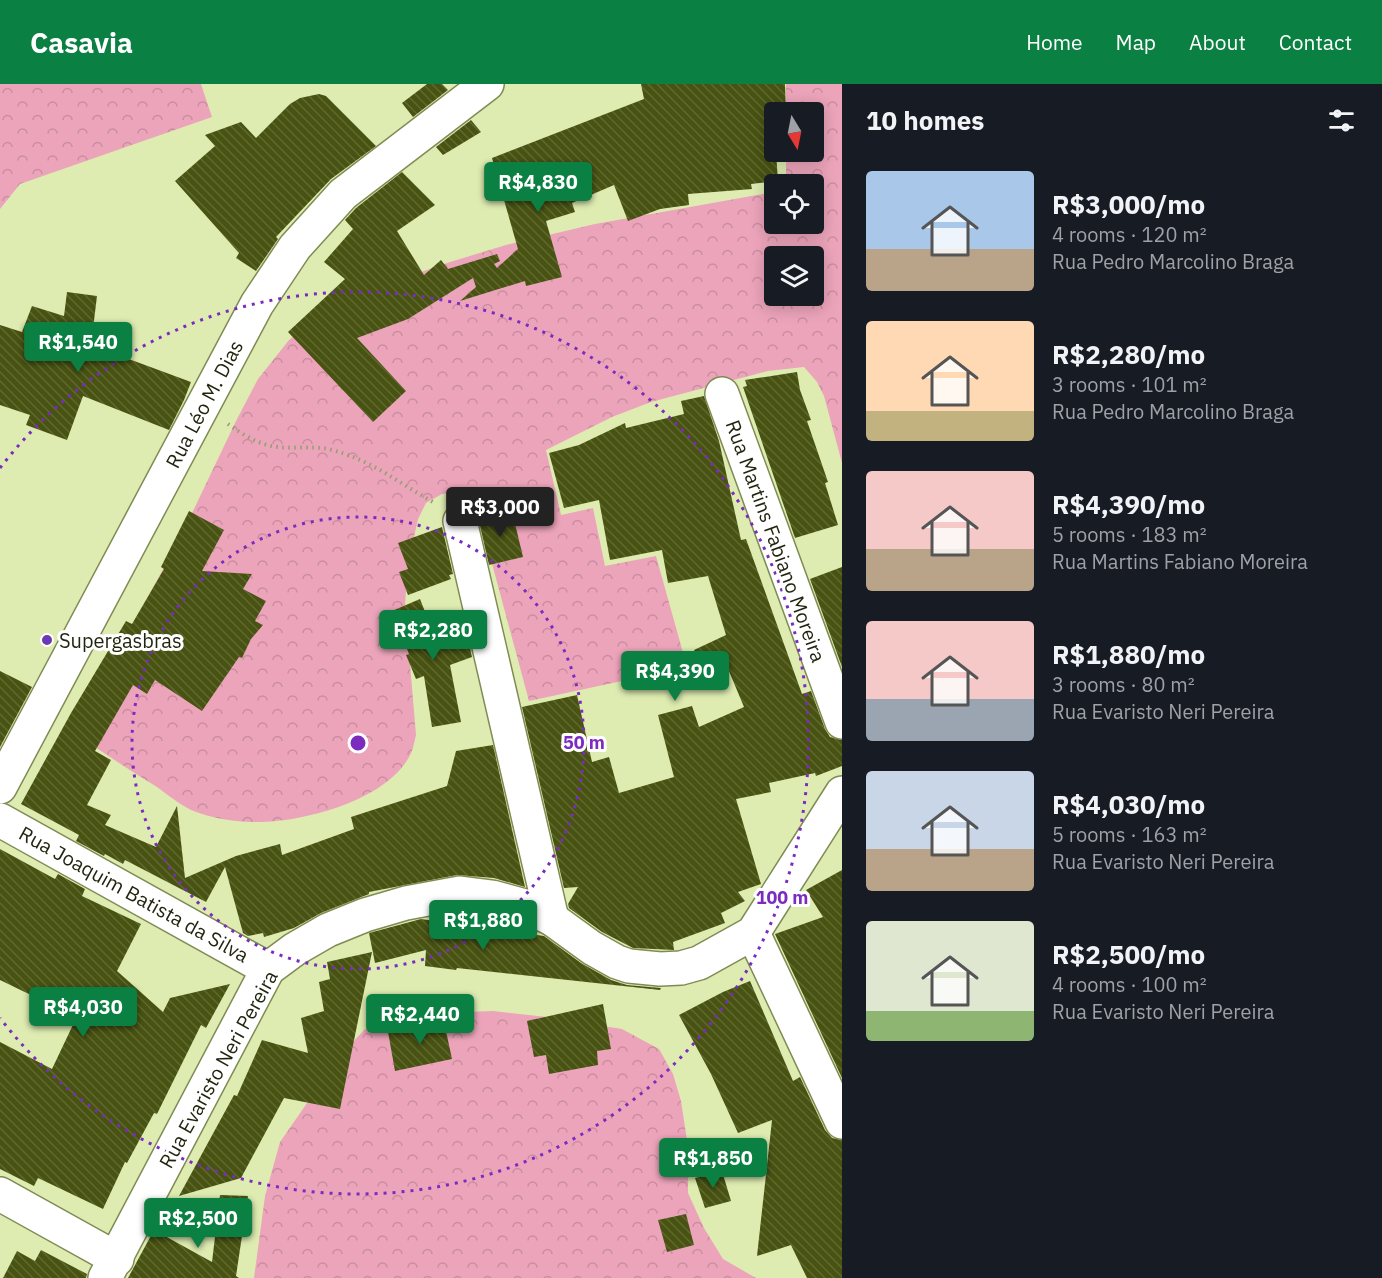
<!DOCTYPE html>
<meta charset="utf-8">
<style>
:root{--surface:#171b24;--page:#242831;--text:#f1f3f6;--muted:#9ea1a6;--accent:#0b8043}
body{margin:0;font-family:"IBM Plex Sans",sans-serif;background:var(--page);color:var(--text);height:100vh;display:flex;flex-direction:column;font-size:22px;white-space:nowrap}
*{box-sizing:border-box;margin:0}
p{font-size:20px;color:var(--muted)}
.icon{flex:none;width:33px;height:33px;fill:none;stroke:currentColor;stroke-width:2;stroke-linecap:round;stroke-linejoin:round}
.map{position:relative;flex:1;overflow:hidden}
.panel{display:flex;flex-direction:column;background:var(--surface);width:540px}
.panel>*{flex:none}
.needle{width:39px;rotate:170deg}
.tools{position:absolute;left:764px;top:18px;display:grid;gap:12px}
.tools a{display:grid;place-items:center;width:60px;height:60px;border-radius:6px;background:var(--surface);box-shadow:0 3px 15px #0003;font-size:30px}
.price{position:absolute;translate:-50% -51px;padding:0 14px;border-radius:6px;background:var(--accent);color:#fff;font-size:20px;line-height:39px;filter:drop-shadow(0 2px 3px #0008)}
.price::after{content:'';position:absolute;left:50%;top:36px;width:18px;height:14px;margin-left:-9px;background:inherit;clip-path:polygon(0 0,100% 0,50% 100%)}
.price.selected{background:#222;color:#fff}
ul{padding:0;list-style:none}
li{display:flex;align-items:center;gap:18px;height:150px;padding:0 24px}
li span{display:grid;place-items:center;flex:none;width:168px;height:120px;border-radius:6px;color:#555}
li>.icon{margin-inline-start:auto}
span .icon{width:72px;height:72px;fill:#fffc;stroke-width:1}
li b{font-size:26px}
h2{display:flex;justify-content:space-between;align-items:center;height:72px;padding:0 24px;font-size:26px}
header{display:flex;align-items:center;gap:36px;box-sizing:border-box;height:84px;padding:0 30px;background:var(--accent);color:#fff}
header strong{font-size:28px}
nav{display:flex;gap:33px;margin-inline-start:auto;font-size:21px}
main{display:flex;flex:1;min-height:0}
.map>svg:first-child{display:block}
.forest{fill:url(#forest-crowns);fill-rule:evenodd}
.building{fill:url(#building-back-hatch)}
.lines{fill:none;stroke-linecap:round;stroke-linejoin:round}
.minor-casing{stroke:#7f8b54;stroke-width:36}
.path{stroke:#949e71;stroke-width:4;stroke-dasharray:1.5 4.5;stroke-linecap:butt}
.minor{stroke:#fff;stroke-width:33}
.ring{fill:none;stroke:#7b2cbf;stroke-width:3;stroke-dasharray:3 6}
.poi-dot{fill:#6c39b0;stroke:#fff;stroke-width:2}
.labels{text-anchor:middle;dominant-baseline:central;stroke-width:6;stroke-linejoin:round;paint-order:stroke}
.street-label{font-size:20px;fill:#1f240d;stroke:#fff}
.poi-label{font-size:20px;fill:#1f240d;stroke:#fff;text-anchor:start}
.centre{fill:#7b2cbf;stroke:#fff;stroke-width:3}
.ring-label{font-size:18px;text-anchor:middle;font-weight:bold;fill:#7b2cbf;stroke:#fff;stroke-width:6;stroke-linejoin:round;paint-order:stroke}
</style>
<header>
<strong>Casavia</strong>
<nav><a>Home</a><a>Map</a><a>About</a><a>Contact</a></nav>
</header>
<main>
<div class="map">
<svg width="842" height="1194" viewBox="0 0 842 1194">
<defs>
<pattern id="forest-crowns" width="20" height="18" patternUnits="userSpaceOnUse" patternTransform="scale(1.5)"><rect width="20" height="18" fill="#eca4ba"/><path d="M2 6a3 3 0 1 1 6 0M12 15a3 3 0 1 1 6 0" fill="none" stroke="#ca8d9f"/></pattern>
<pattern id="building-back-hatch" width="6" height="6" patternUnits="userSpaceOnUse" patternTransform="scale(1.5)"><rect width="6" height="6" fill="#485311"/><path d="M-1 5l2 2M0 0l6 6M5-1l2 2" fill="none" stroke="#5f6832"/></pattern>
</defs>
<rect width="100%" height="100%" fill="#deecb1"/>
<g class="forest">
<path d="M0 0H201L212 33 20 100 0 125Z"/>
<path d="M786 0H842V379L824 312 817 298 804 283 768 287 651 318 612 333 546 366 561 431 593 424 605 482 656 472 687 583 529 617 476 420 467 409 460 408 442 410 426 419 418 435 408 480 405 521 416 651C414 659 413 667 409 673 385 717 301 739 254 738 234 738 210 734 191 726 179 720 168 711 157 703 131 687 105 670 80 653L139 530 183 448 236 337 258 295 289 256 324 229 392 198 450 178 506 161 595 140 774 108V140H813V100H786V68H813V28H786ZM774 172H813V212H774Z"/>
<path d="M493 927 547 933 622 945 659 965 673 990 681 1017 688 1063V1109L704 1144 723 1175 756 1194H254L265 1112 280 1058 339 973 364 946 396 933 436 929Z"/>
</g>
<g class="building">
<path d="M427 0H442L448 6 413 33 402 19Z"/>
<path d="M641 0H785L786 28H774V68H776L778 97 751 100 752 105 688 110 689 121 660 125 628 137 614 101 572 119 575 128 546 137 562 193 526 202 525 197 460 217 476 203 473 194 408 235 357 254 406 307 373 338 288 248 345 195 324 178 353 145 345 136 356 124 402 88 435 121 397 147 424 191 441 176 448 185 497 170 500 177 494 180 497 184 518 165 492 74 644 15Z"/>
<path d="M319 10 326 12 376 62 331 95 276 153 278 155 256 187 236 174 239 169 175 97 215 62 205 51 241 38 256 54 290 20 300 14Z"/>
<path d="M471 36 481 48 443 71 436 63Z"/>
<path d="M67 208 97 212 91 261 191 298 184 316 169 346 83 312 67 356 26 341 30 331 0 321V241L22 248 32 222 64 232Z"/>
<path d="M797 288 800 306 811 336 807 337 828 398 825 399 838 441 795 454 743 303 747 302 745 296Z"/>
<path d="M704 312 719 357 741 456 746 455 802 610 811 607 825 645 830 653 842 656V682L816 692 815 689 769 699 771 708 736 715 761 800 738 808 745 817 721 829 725 839 673 858 674 866 633 864 602 848 569 824 568 820 578 803 564 804 522 623 577 611 592 678 609 673 619 709 674 693 658 631 692 622 699 643 744 623 726 580 704 589 694 566 726 551 708 492 668 499 662 466 610 476 599 416 564 424 549 369 579 361 625 339 626 344 684 330 681 317Z"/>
<path d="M189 427 224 446 202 487 252 490 243 505 266 517 255 537 263 541 251 555 242 574 239 573 202 627 155 596 147 610 133 601 95 667 111 676 87 721 111 731 105 741 156 763 177 722 185 794 236 772 280 760 282 771 354 745 351 733 447 702 456 667 493 661 525 803 494 794 457 791 369 808V810L321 829 294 844 264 853 263 849 248 852 243 849 225 783 206 818 125 776 123 780 105 770 104 772 76 757 79 751 21 720 71 629 126 537 132 540 164 485 161 483Z"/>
<path d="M512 427 523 473 489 481 478 433Z"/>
<path d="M442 443 453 490 449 491 451 495 408 511 399 488 408 485 398 459Z"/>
<path d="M842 483V583L810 495Z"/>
<path d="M420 515 437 558 466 546 472 573 450 581 461 638 432 643 424 592 416 595 406 571 409 570 392 527Z"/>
<path d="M0 587 32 603 0 663Z"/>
<path d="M0 765 55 795 58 790 85 805 82 812 141 840 117 887 163 928 170 914 230 900 206 944 201 941 157 1030 154 1029 127 1079 125 1078 103 1125 38 1094 34 1102 0 1085V958L52 985 80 926 39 905 35 913 0 896Z"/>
<path d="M842 786V994L775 850 823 833 806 806Z"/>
<path d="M421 835 544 852 581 879 611 896 627 901 661 904 660 906 457 884 456 886 425 882 426 866 375 879 369 849Z"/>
<path d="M372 868 340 1025 284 1014 241 1094 179 1112 234 1011 237 1012 262 956 308 969 301 934 324 927 319 898 330 895 327 878Z"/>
<path d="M750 897 793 997 800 993 825 1046 832 1054 842 1056V1194H807L791 1161 757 1172 772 1036 738 1049 711 990 679 931 723 908Z"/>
<path d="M603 920 611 965 597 967 598 981 549 990 546 971 534 973 527 937Z"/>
<path d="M443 933 452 975 395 987 388 948Z"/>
<path d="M722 1087 731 1117 705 1124 695 1094Z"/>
<path d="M220 1111 248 1112 236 1192 239 1194H128L154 1146 212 1178Z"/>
<path d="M686 1130 694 1161 667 1168 658 1136Z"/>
<path d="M41 1166 87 1190 86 1194H3L17 1167 35 1177Z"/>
</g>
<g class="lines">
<defs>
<g id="minor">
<path d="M722 310 842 638"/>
<path d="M460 437 552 835"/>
<path d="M0 703 257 220 295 163 343 110 487 0"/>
<path d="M0 736 268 885"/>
<path d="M753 849 842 1038"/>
<path d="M0 1110 117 1175"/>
<path d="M105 1194 268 885 295 865 328 846 365 831 406 819 460 809 492 813 525 822 552 835 592 864 617 878 629 882 660 885 681 884 699 879 753 849 842 709"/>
</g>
</defs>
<use href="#minor" class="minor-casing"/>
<path class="path" d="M228 340C239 348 251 356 264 360 283 367 308 361 328 365 371 375 398 399 435 419"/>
<use href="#minor" class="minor"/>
</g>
<g class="ring">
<circle cx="358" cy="659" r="226"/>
<path d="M0 384A451 451 0 1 1 0 934"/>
</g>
<circle class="poi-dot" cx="47" cy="556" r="6"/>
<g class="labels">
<g class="street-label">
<text transform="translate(204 320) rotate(-62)">Rua Léo M. Dias</text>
<text transform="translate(776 457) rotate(70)">Rua Martins Fabiano Moreira</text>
<text transform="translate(134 810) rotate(29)">Rua Joaquim Batista da Silva</text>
<text transform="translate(218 985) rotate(-61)">Rua Evaristo Neri Pereira</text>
</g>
<g class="poi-label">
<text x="59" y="556">Supergasbras</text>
</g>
</g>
<circle cx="358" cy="659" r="9" class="centre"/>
<g class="ring-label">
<text x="584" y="665">50 m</text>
<text x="782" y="820">100 m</text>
</g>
</svg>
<div class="tools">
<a><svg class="needle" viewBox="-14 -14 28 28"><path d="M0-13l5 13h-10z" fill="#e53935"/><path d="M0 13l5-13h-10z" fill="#9ea1a6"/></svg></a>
<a><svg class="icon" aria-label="locate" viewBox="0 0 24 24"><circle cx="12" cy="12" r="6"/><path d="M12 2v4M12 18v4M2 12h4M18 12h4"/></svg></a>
<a><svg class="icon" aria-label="layers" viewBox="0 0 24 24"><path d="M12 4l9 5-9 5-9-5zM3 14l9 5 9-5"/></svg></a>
</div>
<b class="price" style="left:538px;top:129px">R$4,830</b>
<b class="price" style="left:78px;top:289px">R$1,540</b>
<b class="price selected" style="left:500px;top:454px">R$3,000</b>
<b class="price" style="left:433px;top:577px">R$2,280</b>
<b class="price" style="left:675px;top:618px">R$4,390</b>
<b class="price" style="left:483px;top:867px">R$1,880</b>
<b class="price" style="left:83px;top:954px">R$4,030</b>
<b class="price" style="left:420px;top:961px">R$2,440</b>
<b class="price" style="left:713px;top:1105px">R$1,850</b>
<b class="price" style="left:198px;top:1165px">R$2,500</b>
</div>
<section class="panel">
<h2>10 homes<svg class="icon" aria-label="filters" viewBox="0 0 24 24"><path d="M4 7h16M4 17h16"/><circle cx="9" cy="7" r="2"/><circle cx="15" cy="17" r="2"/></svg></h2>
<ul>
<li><span style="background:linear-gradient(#a9c7e8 65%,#b9a48a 0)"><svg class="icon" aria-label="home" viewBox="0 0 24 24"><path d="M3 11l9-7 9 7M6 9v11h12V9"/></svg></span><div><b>R$3,000/mo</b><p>4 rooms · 120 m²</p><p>Rua Pedro Marcolino Braga</p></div></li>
<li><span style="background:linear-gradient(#ffd9b3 75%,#c2b280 0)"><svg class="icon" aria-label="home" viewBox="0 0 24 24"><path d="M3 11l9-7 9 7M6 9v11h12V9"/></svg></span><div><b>R$2,280/mo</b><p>3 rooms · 101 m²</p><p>Rua Pedro Marcolino Braga</p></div></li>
<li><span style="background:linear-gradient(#f6c9c9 65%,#b9a48a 0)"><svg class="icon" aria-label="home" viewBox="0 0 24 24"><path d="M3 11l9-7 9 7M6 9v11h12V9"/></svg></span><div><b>R$4,390/mo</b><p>5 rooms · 183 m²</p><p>Rua Martins Fabiano Moreira</p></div></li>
<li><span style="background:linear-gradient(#f6c9c9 65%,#9aa5b1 0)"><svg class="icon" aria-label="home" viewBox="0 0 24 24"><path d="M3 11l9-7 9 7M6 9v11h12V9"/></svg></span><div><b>R$1,880/mo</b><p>3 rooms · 80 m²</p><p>Rua Evaristo Neri Pereira</p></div></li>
<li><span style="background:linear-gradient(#c9d6e8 65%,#b9a48a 0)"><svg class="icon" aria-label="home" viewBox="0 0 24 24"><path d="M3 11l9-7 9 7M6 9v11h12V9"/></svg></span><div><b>R$4,030/mo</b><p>5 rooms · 163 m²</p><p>Rua Evaristo Neri Pereira</p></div></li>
<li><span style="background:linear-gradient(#dfe7d0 75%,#8fb573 0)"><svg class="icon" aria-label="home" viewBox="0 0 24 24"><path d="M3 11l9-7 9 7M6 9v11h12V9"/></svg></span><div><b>R$2,500/mo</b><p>4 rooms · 100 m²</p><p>Rua Evaristo Neri Pereira</p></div></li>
</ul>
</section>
</main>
